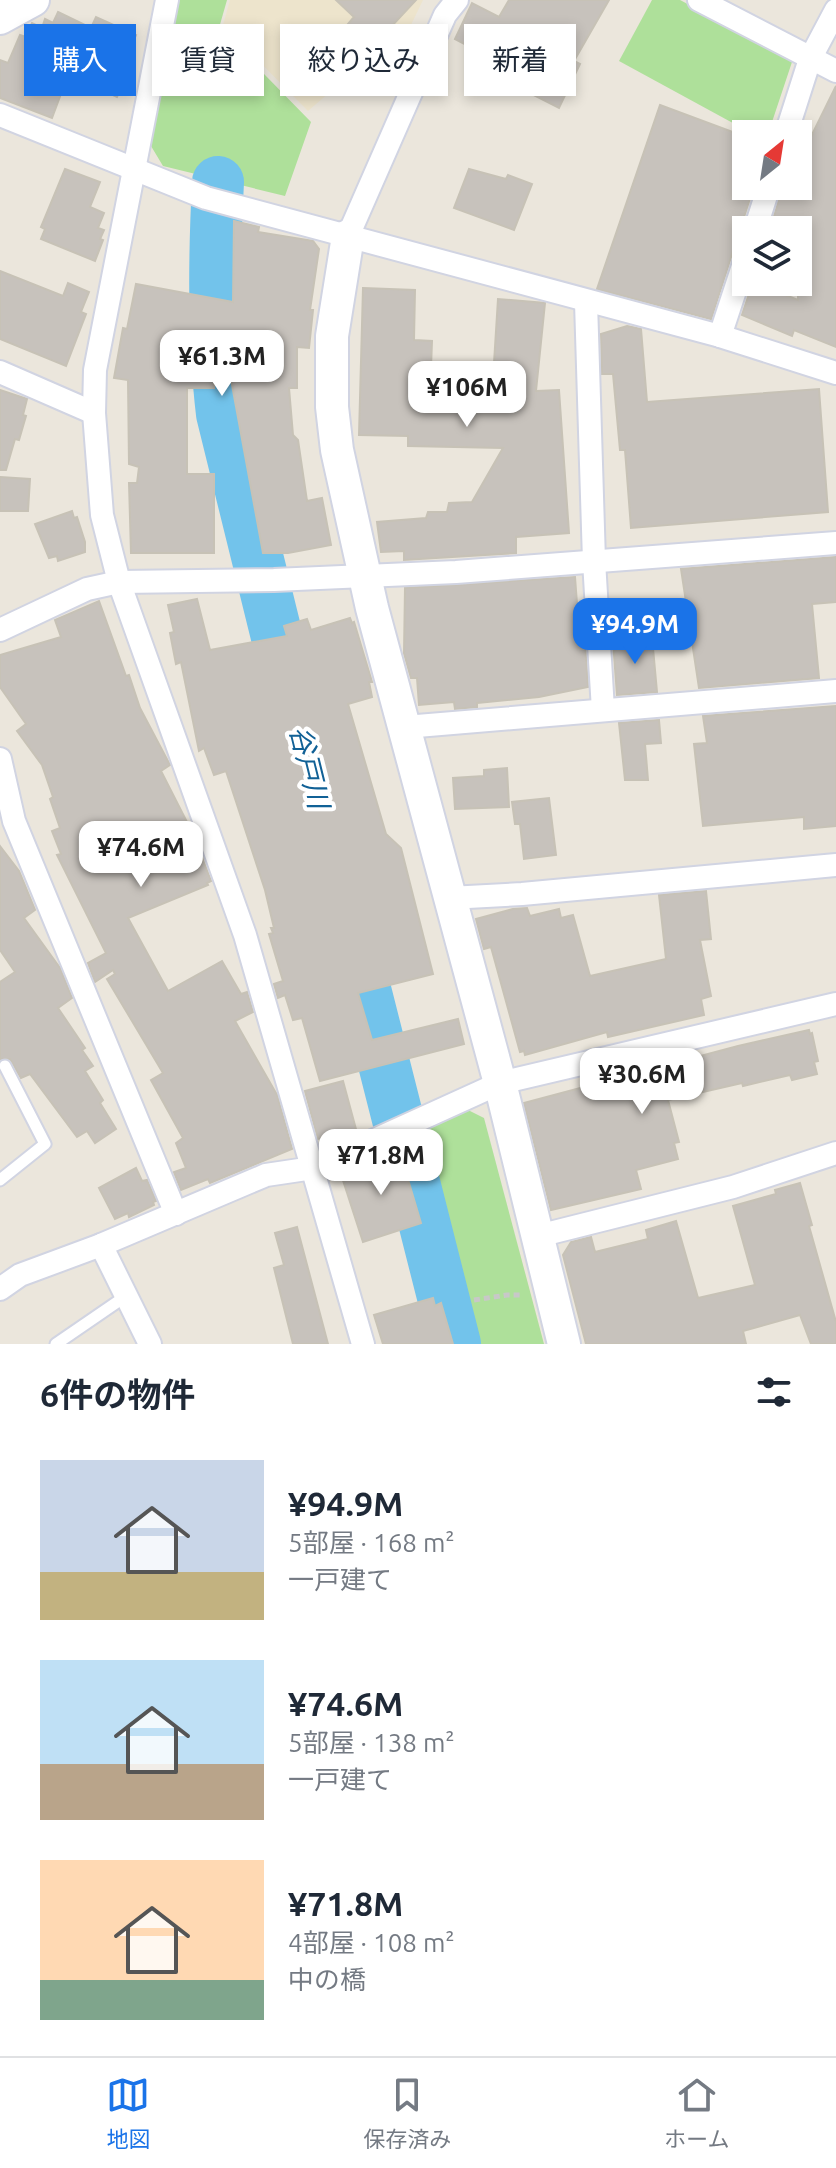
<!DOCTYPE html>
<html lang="ja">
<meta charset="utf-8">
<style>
:root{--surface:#fff;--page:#f6f6f7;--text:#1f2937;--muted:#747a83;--line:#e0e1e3;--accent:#1a73e8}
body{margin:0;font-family:Ubuntu,"Noto Sans JP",sans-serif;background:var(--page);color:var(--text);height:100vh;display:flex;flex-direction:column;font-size:30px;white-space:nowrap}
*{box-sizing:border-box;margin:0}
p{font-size:26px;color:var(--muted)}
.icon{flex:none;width:44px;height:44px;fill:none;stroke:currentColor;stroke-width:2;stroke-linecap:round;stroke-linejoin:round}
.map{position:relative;height:1344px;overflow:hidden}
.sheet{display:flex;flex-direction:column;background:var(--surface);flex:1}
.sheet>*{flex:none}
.hud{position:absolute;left:24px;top:24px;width:788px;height:72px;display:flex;gap:16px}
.needle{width:52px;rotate:30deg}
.tools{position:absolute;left:732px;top:120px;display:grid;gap:16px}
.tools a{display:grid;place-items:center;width:80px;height:80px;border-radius:0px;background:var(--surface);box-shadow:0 4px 12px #0003;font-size:40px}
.price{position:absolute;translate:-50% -68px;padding:0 18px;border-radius:16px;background:#fff;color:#222;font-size:26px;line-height:52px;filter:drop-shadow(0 2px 4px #0008)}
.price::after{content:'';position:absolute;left:50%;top:48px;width:24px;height:18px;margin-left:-12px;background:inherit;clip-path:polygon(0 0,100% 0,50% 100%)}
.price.on{background:var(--accent);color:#fff}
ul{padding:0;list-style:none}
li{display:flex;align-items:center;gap:24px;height:200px;padding:0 40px}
li span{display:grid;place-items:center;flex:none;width:224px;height:160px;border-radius:0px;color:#555}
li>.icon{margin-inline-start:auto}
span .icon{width:96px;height:96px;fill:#fffc;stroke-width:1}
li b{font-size:34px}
h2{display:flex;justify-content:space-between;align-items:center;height:96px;padding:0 40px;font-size:34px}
.pill{padding:0 28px;border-radius:0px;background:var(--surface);box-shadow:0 4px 12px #0003;font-size:28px;line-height:72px}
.pill.on{background:var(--accent);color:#fff}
.dock{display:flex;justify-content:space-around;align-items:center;height:112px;border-top:2px solid var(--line);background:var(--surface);font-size:22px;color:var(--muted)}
.dock a{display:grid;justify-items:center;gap:4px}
.dock .on{color:var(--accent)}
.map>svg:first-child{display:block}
.education{fill:#ede4cc}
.green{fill:#aee09a}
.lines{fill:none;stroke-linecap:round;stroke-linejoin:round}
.river{stroke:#72c3eb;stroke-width:52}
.building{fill:#c7c2bc;stroke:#c7c2b6;stroke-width:2}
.lane-casing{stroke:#d1d4e2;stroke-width:15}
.street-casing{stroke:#d1d4e2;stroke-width:26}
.secondary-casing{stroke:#d1d4e2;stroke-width:36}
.path{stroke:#c8c8c8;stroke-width:5;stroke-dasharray:6 4;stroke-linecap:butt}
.lane{stroke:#fff;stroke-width:11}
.street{stroke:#fff;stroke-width:22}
.secondary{stroke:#fff;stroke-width:32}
.labels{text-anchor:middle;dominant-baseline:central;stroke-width:8;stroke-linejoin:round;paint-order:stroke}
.water-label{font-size:28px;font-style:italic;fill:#116196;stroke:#fff}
</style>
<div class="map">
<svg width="836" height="1344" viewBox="0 0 836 1344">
<rect width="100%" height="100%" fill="#ebe6dc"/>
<path class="education" d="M230 0H423L397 54 380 49 308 111 223 25Z"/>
<g class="green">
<path d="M176 0H227L219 28 311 122 285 196 163 166 151 146Z"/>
<path d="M652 0H680L793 59 768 134H753L619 61Z"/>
<path d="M468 1110 484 1118 544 1344H474L415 1135Z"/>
</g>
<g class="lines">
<g class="river">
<path d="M218 182C214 259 213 338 222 414L294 706"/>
<path d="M348 922 455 1344"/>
</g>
</g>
<g class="building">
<path d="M336 0H416L361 59 337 37 354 17Z"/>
<path d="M509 0H609L574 61 580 64 559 108 510 83 516 71 455 39 472 3 499 17Z"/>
<path d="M58 12 91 28 96 17 136 35 126 59 132 62 117 97 68 75 52 118 0 98V60L8 63 20 35 26 37 32 23 42 28 45 19 53 23Z"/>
<path d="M836 86V347L794 330 792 336 742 315 753 282 798 300V230H770L783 186H798V163Z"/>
<path d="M660 105 746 137V186H754L711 319 597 289Z"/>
<path d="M65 169 100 182 90 207 104 213 98 228 104 230 100 239 103 240 95 261 41 239 45 229 41 227Z"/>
<path d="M469 169 506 179 508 175 532 184 514 230 454 208Z"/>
<path d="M234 221 259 227 258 232 313 241 319 249 310 310H313L309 348 297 347V388H289L293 435 298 440 307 501 322 498 331 545 288 553H263L230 374 214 375V388H187V474H214V553H131L129 483H137L139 467 129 464 128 380 114 378 123 328 127 329 136 284 233 302Z"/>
<path d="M0 271 63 296 68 283 89 292 81 312 86 314 66 366 0 339Z"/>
<path d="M363 288 415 290 414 340 432 341 430 394 492 395 498 299 545 303 536 391 559 390 569 533 516 537V553L404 560V551L381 552 377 522 426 518 428 512H447L449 503 472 502 503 448 408 446V436L359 435Z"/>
<path d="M627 326 641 329 647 402 819 389 828 512 631 528 625 450H620L613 374H602L601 334Z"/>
<path d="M0 390 27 399 23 415 26 416 19 440 15 439 6 470H0Z"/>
<path d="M0 477 30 479 28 511H0Z"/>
<path d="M72 511 74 518 77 517 85 542V552L58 561 57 556 49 558 35 524Z"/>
<path d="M836 557V602L812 604 819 678 699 688 681 569Z"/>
<path d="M575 577 580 644 585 643 588 687 539 697 477 703V707L455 709 454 702 419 705 417 678H411L404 653 405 588Z"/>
<path d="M197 599 210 650 287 636 284 626 307 619 311 630 350 618 352 623 354 622 372 682H369L372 697 348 704 386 834 401 848 433 974 358 993 372 1040 458 1019 464 1044 320 1081 302 1018 293 1020 285 995 278 998 274 984 283 981 269 934 273 933 271 928H274L265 890 226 771 214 775 204 748 199 751 181 662 176 664 170 633 174 632 168 605Z"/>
<path d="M99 601 126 676 129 675 140 708 170 765 161 771 192 832 211 881 207 883 208 885 128 918 168 991 222 961 241 994 247 992 253 1012 235 1021 277 1095 292 1149 210 1183 208 1179 181 1190 174 1172 186 1168 176 1143 183 1138 151 1080 163 1073 107 979 115 974 113 970 95 982 88 963 106 953 57 855 61 854 52 831 60 828 50 799 53 797 42 765 17 731 26 724 0 687V655L61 637 55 620Z"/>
<path d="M652 637 657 692 617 695 613 641Z"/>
<path d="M836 706V826L804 829V817L703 826 694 744 707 743 703 716Z"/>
<path d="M659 720 661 743 645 744 648 780H625L619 723Z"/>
<path d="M507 768 509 807 455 809 453 778 484 776V770Z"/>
<path d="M549 798 556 855 524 859 520 824H515L512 802Z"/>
<path d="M0 846 19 871 35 910 24 918 60 968 72 998 58 1008 85 1048 82 1050 93 1066 85 1071 103 1100 100 1103 116 1129 95 1143 87 1131 77 1137 30 1074 21 1078 10 1059H0V982L15 972 0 950Z"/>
<path d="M706 891 711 939 700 940 711 996 701 999 704 1015 608 1037 607 1032 525 1055 524 1051 520 1052 491 947 484 949 476 919 513 909 527 908 530 916 559 909 561 918 573 915 590 976 666 959 659 895Z"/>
<path d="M809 1030 810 1034 812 1033 818 1061 814 1062 817 1074 792 1080 790 1075 743 1086 742 1083 668 1100 679 1142 674 1143 678 1159 636 1170 641 1189 551 1210 524 1103 738 1046Z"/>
<path d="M343 1081 357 1133 331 1144 326 1136 318 1139 305 1091Z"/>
<path d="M399 1149 421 1223 363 1242 340 1171 364 1160 366 1168Z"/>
<path d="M136 1168 142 1181 147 1180 156 1201 153 1202 154 1205 129 1217 128 1213 115 1219 99 1188Z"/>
<path d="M800 1183 812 1225 809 1226 836 1322V1344H811L800 1315 743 1331 746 1344H586L563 1255 571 1242 591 1237 595 1252 648 1239 646 1230 676 1221 698 1298 755 1285 733 1206 776 1194 775 1190Z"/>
<path d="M297 1227 328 1344H293L274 1268 284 1265 275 1233Z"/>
<path d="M433 1298 435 1306 441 1303 453 1344H383L374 1315Z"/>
</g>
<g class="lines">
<defs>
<g id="lane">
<path d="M0 1180 45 1144 5 1066"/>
<path d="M56 1344 126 1296"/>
</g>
<g id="street">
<path d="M167 0 95 370 94 413 102 515 119 582 245 935 363 1344"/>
<path d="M699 0 836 71"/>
<path d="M0 115 206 198 720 336 836 373"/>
<path d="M786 134 810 59 836 10"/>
<path d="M755 230 769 186"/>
<path d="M348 236 445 15 457 0"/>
<path d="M586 302 594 561 603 710"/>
<path d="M720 336 746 257"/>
<path d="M0 372 94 413"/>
<path d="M0 630 87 589 119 582 274 580 456 572 836 543"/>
<path d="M405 727 836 691"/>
<path d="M0 759 14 821 176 1214"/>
<path d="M449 898 522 894 836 865"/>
<path d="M538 1236 733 1187 836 1153"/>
<path d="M101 1245 150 1344"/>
<path d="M0 1289 20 1275 101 1245 266 1175 313 1168 500 1083 836 1004"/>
</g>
<g id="secondary">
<path d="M0 18 33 0"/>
<path d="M348 236 332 336V407L337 450 372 608 500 1083 564 1344"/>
</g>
</defs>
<use href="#lane" class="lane-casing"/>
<use href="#street" class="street-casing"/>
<use href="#secondary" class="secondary-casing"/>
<path class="path" d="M474 1300 507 1295H521"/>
<use href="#lane" class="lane"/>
<use href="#street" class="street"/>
<use href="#secondary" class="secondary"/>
</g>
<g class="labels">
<g class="water-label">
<text transform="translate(310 767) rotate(76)">谷戸川</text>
</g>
</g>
</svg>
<div class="tools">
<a><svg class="needle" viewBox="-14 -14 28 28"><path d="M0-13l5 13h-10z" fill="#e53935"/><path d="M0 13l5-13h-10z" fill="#747a83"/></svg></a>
<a><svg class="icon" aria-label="layers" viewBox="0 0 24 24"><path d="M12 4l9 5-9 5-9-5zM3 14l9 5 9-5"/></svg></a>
</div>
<b class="price" style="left:222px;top:398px">¥61.3M</b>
<b class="price" style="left:467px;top:429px">¥106M</b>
<b class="price on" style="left:635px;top:666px">¥94.9M</b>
<b class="price" style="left:141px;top:889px">¥74.6M</b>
<b class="price" style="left:642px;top:1116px">¥30.6M</b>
<b class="price" style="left:381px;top:1197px">¥71.8M</b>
<div class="hud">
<a class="pill on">購入</a>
<a class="pill">賃貸</a>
<a class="pill">絞り込み</a>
<a class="pill">新着</a>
</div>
</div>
<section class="sheet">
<h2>6件の物件<svg class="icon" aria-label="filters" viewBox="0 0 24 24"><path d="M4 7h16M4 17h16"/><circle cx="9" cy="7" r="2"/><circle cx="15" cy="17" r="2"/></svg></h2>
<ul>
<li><span style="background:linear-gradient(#c9d6e8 70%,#c2b280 0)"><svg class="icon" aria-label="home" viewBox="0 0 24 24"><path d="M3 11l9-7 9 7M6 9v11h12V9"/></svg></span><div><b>¥94.9M</b><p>5部屋 · 168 m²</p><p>一戸建て</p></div></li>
<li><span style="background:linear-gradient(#bfe0f5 65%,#b9a48a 0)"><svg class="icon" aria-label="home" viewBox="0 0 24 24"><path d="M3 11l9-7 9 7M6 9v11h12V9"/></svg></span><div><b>¥74.6M</b><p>5部屋 · 138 m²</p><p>一戸建て</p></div></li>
<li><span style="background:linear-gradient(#ffd9b3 75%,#7fa58c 0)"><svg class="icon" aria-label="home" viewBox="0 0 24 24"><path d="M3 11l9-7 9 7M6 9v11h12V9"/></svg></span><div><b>¥71.8M</b><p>4部屋 · 108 m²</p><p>中の橋</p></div></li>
</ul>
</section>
<nav class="dock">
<a class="on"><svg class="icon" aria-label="map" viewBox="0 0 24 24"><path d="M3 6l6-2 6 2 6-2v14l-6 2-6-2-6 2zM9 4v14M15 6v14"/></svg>地図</a>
<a><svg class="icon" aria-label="saved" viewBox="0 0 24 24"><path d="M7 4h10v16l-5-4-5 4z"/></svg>保存済み</a>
<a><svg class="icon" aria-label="home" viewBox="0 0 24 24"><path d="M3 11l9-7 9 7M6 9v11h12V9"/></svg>ホーム</a>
</nav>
